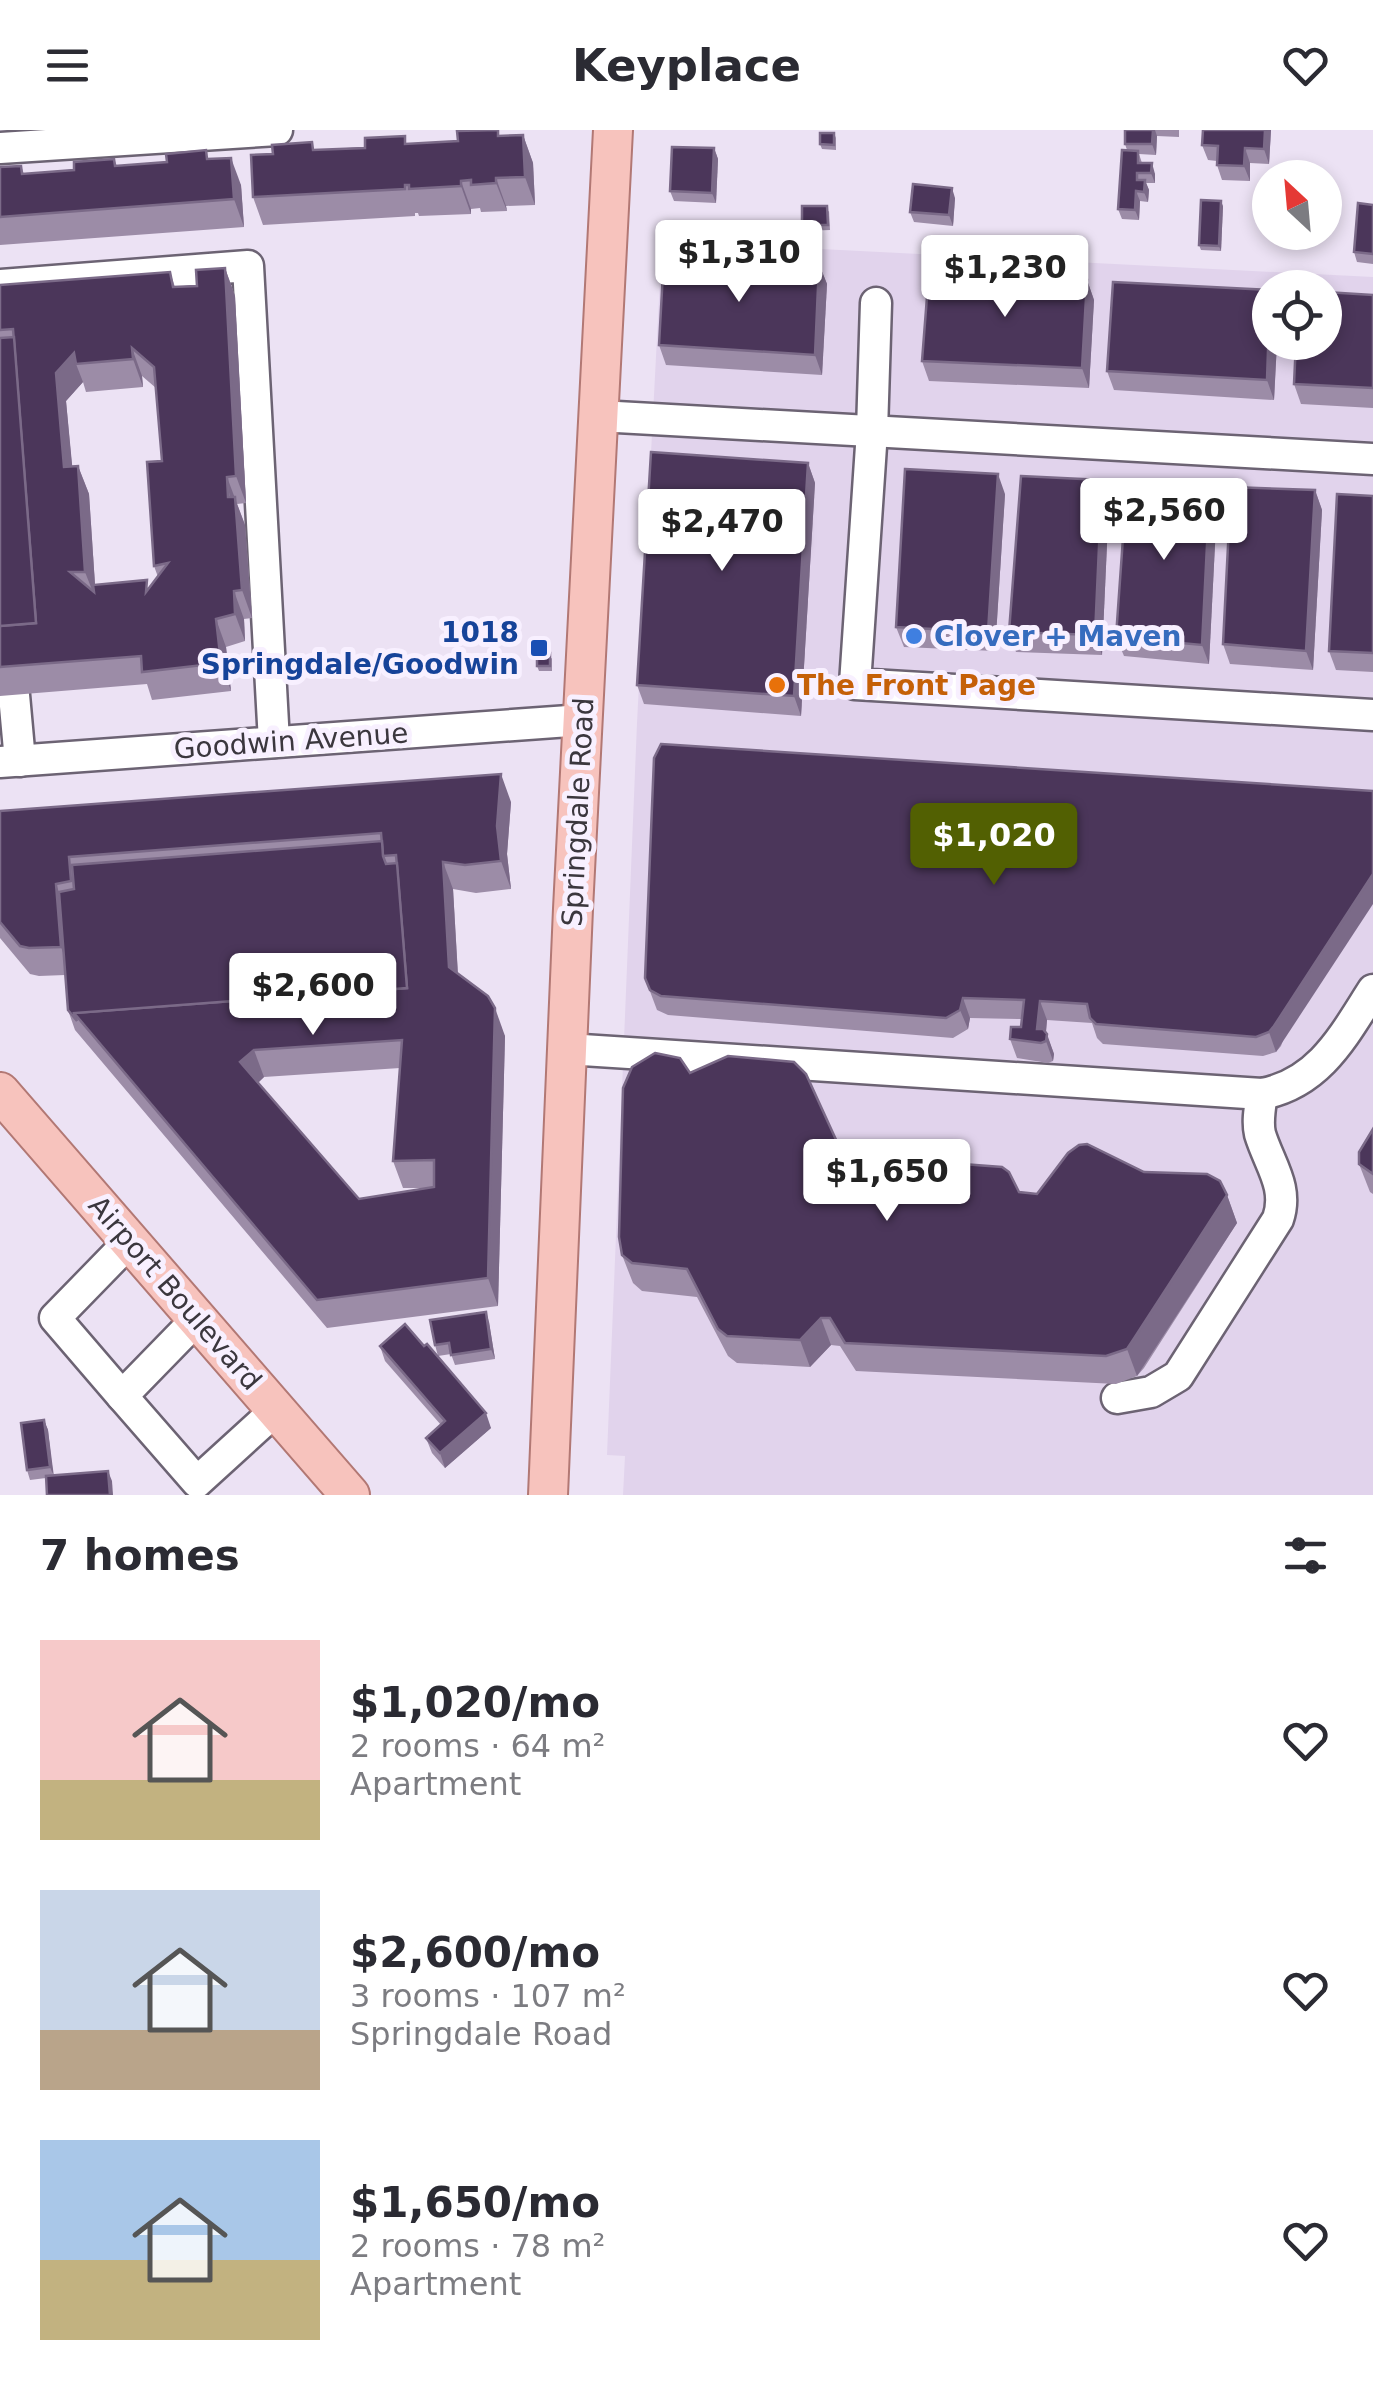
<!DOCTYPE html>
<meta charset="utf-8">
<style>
:root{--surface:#fff;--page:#f2f2f3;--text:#2b2b33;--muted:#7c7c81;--accent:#526002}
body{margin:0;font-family:"DejaVu Sans",sans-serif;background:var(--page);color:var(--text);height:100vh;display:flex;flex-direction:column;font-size:38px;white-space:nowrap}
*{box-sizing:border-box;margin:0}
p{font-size:32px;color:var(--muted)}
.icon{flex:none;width:55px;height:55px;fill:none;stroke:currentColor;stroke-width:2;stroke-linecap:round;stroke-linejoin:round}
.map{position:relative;height:1365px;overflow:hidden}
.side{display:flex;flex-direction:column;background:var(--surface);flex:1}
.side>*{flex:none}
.needle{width:65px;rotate:334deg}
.buttons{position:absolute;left:1252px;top:30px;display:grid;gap:20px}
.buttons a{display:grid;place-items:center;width:90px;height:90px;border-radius:50%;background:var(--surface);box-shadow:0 5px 15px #0003;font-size:50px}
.price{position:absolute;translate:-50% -85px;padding:0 22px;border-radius:10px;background:#fff;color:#222;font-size:32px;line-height:65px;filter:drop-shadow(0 2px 5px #0008)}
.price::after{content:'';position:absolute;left:50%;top:60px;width:30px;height:22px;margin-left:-15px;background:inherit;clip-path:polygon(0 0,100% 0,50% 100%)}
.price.active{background:var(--accent);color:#fff}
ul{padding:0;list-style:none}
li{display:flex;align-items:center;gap:30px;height:250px;padding:0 40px}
li span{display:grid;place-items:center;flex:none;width:280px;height:200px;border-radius:0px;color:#555}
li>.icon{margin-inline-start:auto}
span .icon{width:120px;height:120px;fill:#fffc;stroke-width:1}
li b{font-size:42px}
h2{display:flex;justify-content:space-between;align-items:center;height:120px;padding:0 40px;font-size:42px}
header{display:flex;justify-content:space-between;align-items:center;height:130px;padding:0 40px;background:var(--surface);font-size:45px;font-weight:700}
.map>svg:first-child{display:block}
.built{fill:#e1d3ec;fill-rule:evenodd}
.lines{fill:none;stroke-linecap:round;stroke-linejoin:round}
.minor-casing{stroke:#6c6373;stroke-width:35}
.major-casing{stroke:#b27874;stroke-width:42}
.minor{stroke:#fff;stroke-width:30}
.major{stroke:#f7c3bd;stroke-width:38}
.wall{fill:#9c8ca7;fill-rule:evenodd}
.shaded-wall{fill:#7b6a88}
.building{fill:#4b365a;stroke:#7b6a88;stroke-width:2.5;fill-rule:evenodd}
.shop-dot{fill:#3f7fe0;stroke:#f8f0ff;stroke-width:4}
.transit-dot{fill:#1a4fb4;stroke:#f8f0ff;stroke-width:4}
.food-dot{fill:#e8710a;stroke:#f8f0ff;stroke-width:4}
.labels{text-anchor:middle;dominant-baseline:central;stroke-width:10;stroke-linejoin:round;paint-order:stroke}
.transit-label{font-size:28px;font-weight:bold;fill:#164399;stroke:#f8f0ff;text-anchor:end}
.shop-label{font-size:28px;font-weight:bold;fill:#366cbe;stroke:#f8f0ff;text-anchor:start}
.food-label{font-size:28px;font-weight:bold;fill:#c56008;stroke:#f8f0ff;text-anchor:start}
.street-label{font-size:28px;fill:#3b373e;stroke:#f8f0ff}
</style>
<header><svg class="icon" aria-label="menu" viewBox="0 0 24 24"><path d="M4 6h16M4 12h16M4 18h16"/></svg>Keyplace<svg class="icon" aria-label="heart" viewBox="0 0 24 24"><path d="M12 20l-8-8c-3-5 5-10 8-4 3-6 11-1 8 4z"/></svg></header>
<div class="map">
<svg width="1373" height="1365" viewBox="0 0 1373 1365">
<rect width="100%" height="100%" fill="#ece2f4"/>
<path class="built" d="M662 111 1373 147V1365H623L625 1326 607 1325 637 593ZM1270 158H1325V212H1270Z"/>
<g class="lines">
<defs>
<g id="minor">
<path d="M0 18 277 0"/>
<path d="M0 155 248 136 274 612"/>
<path d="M876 173 872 301 855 554 1373 585"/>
<path d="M599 286 1373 329"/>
<path d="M14 565 20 631"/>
<path d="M0 632 583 590"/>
<path d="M567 919 1262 964C1320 953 1344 905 1373 860"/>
<path d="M130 1111 55 1188 122 1266 197 1189"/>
<path d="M122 1266 197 1352 276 1280"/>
<path d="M1117 1268 1151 1262 1178 1246 1278 1089C1289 1057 1269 1034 1260 1004 1257 991 1260 977 1262 964"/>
</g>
<g id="major">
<path d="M0 962 350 1365"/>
<path d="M548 1365 573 779 613 0"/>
</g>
</defs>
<use href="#minor" class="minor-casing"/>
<use href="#major" class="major-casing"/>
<use href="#minor" class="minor"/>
<use href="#major" class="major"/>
</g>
<g class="wall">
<path d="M1125 0H1179V7L1157 6 1156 25 1139 24 1142 33 1155 44V53H1146L1149 60 1148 72 1140 71 1139 90 1122 89 1118 79 1127 20 1125 14Z"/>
<path d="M1203 0H1271L1269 34 1250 33V51L1222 50 1217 35V31L1208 30 1202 15Z"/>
<path d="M834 3 836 8V20L822 19 820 14Z"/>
<path d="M523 5 533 33 535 75 506 76 507 81 481 82 480 78 471 79V84L419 86 418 83H415V86L263 95 253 67 315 20 458 11Z"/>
<path d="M714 18 718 29 716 73 674 71 670 61Z"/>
<path d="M114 29 117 36 210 29 241 55 244 97 0 115V37L21 36 24 44 74 40Z"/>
<path d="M955 68 953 96 914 92 910 82Z"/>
<path d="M1373 75V134L1357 132 1354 122Z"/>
<path d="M1223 76 1221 121 1201 120 1199 115Z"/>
<path d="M829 81 830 100 804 101 802 95Z"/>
<path d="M819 134 827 154 822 245 666 235 659 215Z"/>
<path d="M225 138 235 166 246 373 237 374 245 395 252 488 244 489 245 511 226 517 231 561 152 570 147 554 0 566V155L170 142 175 157 197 156ZM142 246 156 258 162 331 154 436 158 447 149 458 95 454 89 364 78 336 72 337 66 271 83 252 86 262 143 257Z"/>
<path d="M1087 150 1094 170 1089 258 929 251 922 231Z"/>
<path d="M1373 165V278L1301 274 1294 254Z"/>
<path d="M1270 212H1277L1274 270 1114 260 1107 241Z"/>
<path d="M808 333 815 353 801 586 644 574 637 555Z"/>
<path d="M1102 350 1109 370 1102 525 1016 522 1009 502Z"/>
<path d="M1315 360 1322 380 1313 540 1230 534 1223 514Z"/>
<path d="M1005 364 995 521 904 517 896 497Z"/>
<path d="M1373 366V542L1336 540 1329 521Z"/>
<path d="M1217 375 1209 534 1124 526 1116 507Z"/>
<path d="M552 528V541H539L537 536Z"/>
<path d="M1373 661 1281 916 1276 922 1263 926 1103 914 1097 908 1092 893 1047 890 1046 903 1054 924 1053 931 1048 933 1017 928 1010 909 1021 897 1022 889 970 888 968 899 953 908 668 885 657 880 645 848Z"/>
<path d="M511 672 507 724 511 759 476 763 453 759 458 844 505 906 498 1176 327 1198 75 900 68 880 65 845 39 846 30 844 0 808V681ZM400 938 393 1031 403 1058H428L359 1069 258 953 264 947Z"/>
<path d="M690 943 843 1025 1019 1062 1037 1064 1144 1042 1227 1065 1237 1093 1144 1238 1137 1246 1116 1254 856 1241 840 1216 831 1215 810 1237 737 1233 728 1226 697 1167 642 1161 633 1153 622 1125Z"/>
<path d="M1373 999V1064L1370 1062 1359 1034Z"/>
<path d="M489 1192 495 1229 455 1235 451 1224 438 1226 435 1215Z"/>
<path d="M380 1216 491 1298 445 1338 432 1323 426 1308 441 1295 385 1231Z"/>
<path d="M44 1290 48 1300 53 1346 112 1351 46 1348 30 1350 27 1340Z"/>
</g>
<g class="shaded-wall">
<path d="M1153 0H1155L1157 6 1156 25 1152 14Z"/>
<path d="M1265 0H1271L1269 34 1264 19Z"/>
<path d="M523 5 533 33 535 75 525 47Z"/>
<path d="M714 18 718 29 716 73 712 63Z"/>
<path d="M1245 18 1250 33V51L1244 36Z"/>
<path d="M231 28 241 55 244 97 234 69Z"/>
<path d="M1152 33 1155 44V53L1151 43Z"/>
<path d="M496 48 506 76 507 81 496 53Z"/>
<path d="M1145 50 1149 60 1148 72 1144 62Z"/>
<path d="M461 51 471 79V84L461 56Z"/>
<path d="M952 58 955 68 953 96 949 85Z"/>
<path d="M1136 61 1140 71 1139 90 1135 80Z"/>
<path d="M1221 71 1223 76 1221 121 1219 116Z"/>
<path d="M819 134 827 154 822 245 815 225Z"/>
<path d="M225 138 235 166 246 373 236 346Z"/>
<path d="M1087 150 1094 170 1089 258 1082 238Z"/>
<path d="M1270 193V212H1277L1274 270 1267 250Z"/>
<path d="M132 218 142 246 143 257 133 229Z"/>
<path d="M74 223 76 234 83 252 66 271 75 365 64 337 56 243Z"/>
<path d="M808 333 815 353 801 586 794 566Z"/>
<path d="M78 336 89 364 96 470 85 442Z"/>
<path d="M998 344 1005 364 995 521 988 502Z"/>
<path d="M227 347 245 395 252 488 242 460Z"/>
<path d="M1102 350 1109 370 1102 525 1095 505Z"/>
<path d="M1210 355 1217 375 1209 534 1202 515Z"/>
<path d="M1315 360 1322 380 1313 540 1306 521Z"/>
<path d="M234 461 244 489 245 511 235 484Z"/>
<path d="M216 489 226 517 231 561 221 533Z"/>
<path d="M501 644 511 672 507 724 511 759 501 731 497 696Z"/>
<path d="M443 732 453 759 459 865 449 837Z"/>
<path d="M1373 744V774L1276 922 1269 902Z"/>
<path d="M56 754 66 782 71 844 61 817Z"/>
<path d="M963 868 970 888 968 899 960 880Z"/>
<path d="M1040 871 1047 890 1045 911 1037 899Z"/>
<path d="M495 878 505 906 498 1176 488 1148Z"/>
<path d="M1047 904 1054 924 1053 931 1046 911Z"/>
<path d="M254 920 264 947 250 960 240 932Z"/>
<path d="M1227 1065 1237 1093 1137 1246 1127 1219Z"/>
<path d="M486 1182 489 1192 495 1229 491 1219Z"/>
<path d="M821 1188 831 1215 810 1237 800 1210Z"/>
<path d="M486 1283 491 1298 445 1338 440 1323Z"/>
<path d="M44 1290 48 1300 54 1347 50 1337Z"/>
<path d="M108 1341 112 1351 113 1365H110Z"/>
</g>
<g class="building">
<path d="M498 0V6L523 5 525 47 496 48V53L471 55V50L461 51V56L409 59V55H405V59L253 67 251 25 273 24 272 15 312 12 313 20 365 18V8L405 6V14L458 11 457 1Z"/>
<path d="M1125 0H1153L1152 14H1125Z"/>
<path d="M1203 0H1265L1264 19 1245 18 1244 36 1217 35 1218 16 1202 15Z"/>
<path d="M820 3H834V15L820 14Z"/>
<path d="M672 17 714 18 712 63 670 61Z"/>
<path d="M206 20 207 29 231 28 234 69 0 87V37L21 36 22 44 74 40V32L114 29 115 36 167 32 166 24Z"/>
<path d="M1122 20 1138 21V33H1152L1151 43H1137V50H1145L1144 62 1136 61 1135 80 1118 79Z"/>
<path d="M913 54 952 58 949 85 910 82Z"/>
<path d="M1201 70 1221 71 1219 116 1199 115Z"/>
<path d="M1358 73 1373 75V124L1354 122Z"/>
<path d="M802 76H827L828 95H802Z"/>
<path d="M664 124 819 134 815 225 659 215Z"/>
<path d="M225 138 236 346 227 347 228 367H235L242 460 234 461 235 484 216 489 221 533 142 542 141 526 0 537V496L36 493 13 199 0 200V155L170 142 173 157 197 156 196 140ZM132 218 154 237 162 331 147 332 154 436 168 433 146 462 147 450 93 455 94 462 70 442H85L78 336 64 337 56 243 74 223 76 234 133 229Z"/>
<path d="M929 141 1087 150 1082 238 922 231Z"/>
<path d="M1113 152 1270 160 1267 250 1107 241Z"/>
<path d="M1325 162 1373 165V258L1294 254 1296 212H1325Z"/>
<path d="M14 207 36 493 0 496V208Z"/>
<path d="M651 322 808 333 794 566 637 555Z"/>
<path d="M905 339 998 344 988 502 896 497Z"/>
<path d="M1021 346 1102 350 1095 505 1009 502Z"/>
<path d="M1127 351 1210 355 1202 515 1116 507Z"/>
<path d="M1231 357 1315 360 1306 521 1223 514Z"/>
<path d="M1337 364 1373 366V523L1329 521Z"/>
<path d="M550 523V536H537V524Z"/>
<path d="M661 614 1373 661V744L1274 896 1269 902 1256 907 1096 894 1090 888 1087 874 1040 871 1037 899H1043L1047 904 1046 911 1041 913 1010 909 1011 897H1021L1024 870 963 868 960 880 946 888 661 866 650 860 645 848 654 628Z"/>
<path d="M501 644 497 696 501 731 465 735 443 732 449 837 488 866 495 878 488 1148 317 1170 74 883 407 858 396 725 383 726 381 703 69 727 71 751 56 754 61 817 29 818 20 816 0 792V681ZM402 910 393 1031 434 1030V1057L359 1069 240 932 254 920Z"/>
<path d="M382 711 383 726 386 734 397 733 407 858 74 883 77 891 68 880 59 762 74 759 72 735Z"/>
<path d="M655 923 680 928 690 943 728 926 794 932 806 944 843 1025 1002 1037 1009 1042 1019 1062 1037 1064 1068 1023 1079 1015 1087 1014 1144 1042 1207 1044 1220 1051 1227 1065 1133 1210 1127 1219 1106 1226 845 1213 830 1188H821L800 1210 727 1206 718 1199 687 1139 632 1133 622 1125 619 1107 623 958 632 937Z"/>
<path d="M1373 999V1044L1359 1034V1022Z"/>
<path d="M486 1182 491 1219 451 1225 449 1213 435 1215 430 1190Z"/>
<path d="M405 1194 424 1216 427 1214 486 1283 440 1323 426 1308 445 1291 380 1216Z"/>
<path d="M44 1290 50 1337 27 1340 21 1293Z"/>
<path d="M108 1341 110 1365H47L46 1346Z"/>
</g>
<circle class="shop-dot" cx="914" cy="506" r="10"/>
<rect class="transit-dot" x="529" y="508" width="20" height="20" rx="5"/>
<circle class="food-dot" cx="777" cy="555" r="10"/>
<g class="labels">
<g class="transit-label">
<text x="519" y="502">1018<tspan x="519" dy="32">Springdale/Goodwin</tspan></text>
</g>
<g class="shop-label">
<text x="934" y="506">Clover + Maven</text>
</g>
<g class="food-label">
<text x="797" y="555">The Front Page</text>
</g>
<g class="street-label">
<text transform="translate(291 611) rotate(-4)">Goodwin Avenue</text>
<text transform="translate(578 682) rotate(-87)">Springdale Road</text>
<text transform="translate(175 1163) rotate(49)">Airport Boulevard</text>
</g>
</g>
</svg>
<div class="buttons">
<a><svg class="needle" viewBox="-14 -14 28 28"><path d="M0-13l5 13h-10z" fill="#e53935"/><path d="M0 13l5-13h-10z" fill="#7c7c81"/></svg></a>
<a><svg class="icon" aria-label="locate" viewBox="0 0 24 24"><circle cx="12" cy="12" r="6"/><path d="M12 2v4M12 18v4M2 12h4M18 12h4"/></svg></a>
</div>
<b class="price" style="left:739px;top:175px">$1,310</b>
<b class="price" style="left:1005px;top:190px">$1,230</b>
<b class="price" style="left:1164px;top:433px">$2,560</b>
<b class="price" style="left:722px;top:444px">$2,470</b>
<b class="price active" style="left:994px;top:758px">$1,020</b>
<b class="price" style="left:313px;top:908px">$2,600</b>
<b class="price" style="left:887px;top:1094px">$1,650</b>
</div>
<section class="side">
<h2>7 homes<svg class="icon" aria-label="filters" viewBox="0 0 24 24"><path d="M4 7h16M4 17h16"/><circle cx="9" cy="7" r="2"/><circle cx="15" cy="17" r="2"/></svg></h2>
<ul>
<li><span style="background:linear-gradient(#f6c9c9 70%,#c2b280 0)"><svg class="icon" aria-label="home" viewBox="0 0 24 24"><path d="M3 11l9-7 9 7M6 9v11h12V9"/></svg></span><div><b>$1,020/mo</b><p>2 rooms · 64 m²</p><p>Apartment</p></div><svg class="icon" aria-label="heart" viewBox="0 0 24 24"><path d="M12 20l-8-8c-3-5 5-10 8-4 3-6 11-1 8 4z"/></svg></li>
<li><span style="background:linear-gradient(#c9d6e8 70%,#b9a48a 0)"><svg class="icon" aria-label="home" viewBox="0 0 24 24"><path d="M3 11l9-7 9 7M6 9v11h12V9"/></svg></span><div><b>$2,600/mo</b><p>3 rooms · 107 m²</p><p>Springdale Road</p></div><svg class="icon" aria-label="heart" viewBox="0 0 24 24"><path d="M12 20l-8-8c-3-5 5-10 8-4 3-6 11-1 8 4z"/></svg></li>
<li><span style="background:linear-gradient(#a9c7e8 60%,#c2b280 0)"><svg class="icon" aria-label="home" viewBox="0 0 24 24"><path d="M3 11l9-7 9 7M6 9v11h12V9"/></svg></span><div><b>$1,650/mo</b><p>2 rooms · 78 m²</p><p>Apartment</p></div><svg class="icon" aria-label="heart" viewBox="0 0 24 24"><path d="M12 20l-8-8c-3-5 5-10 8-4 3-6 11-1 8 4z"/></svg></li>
</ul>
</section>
